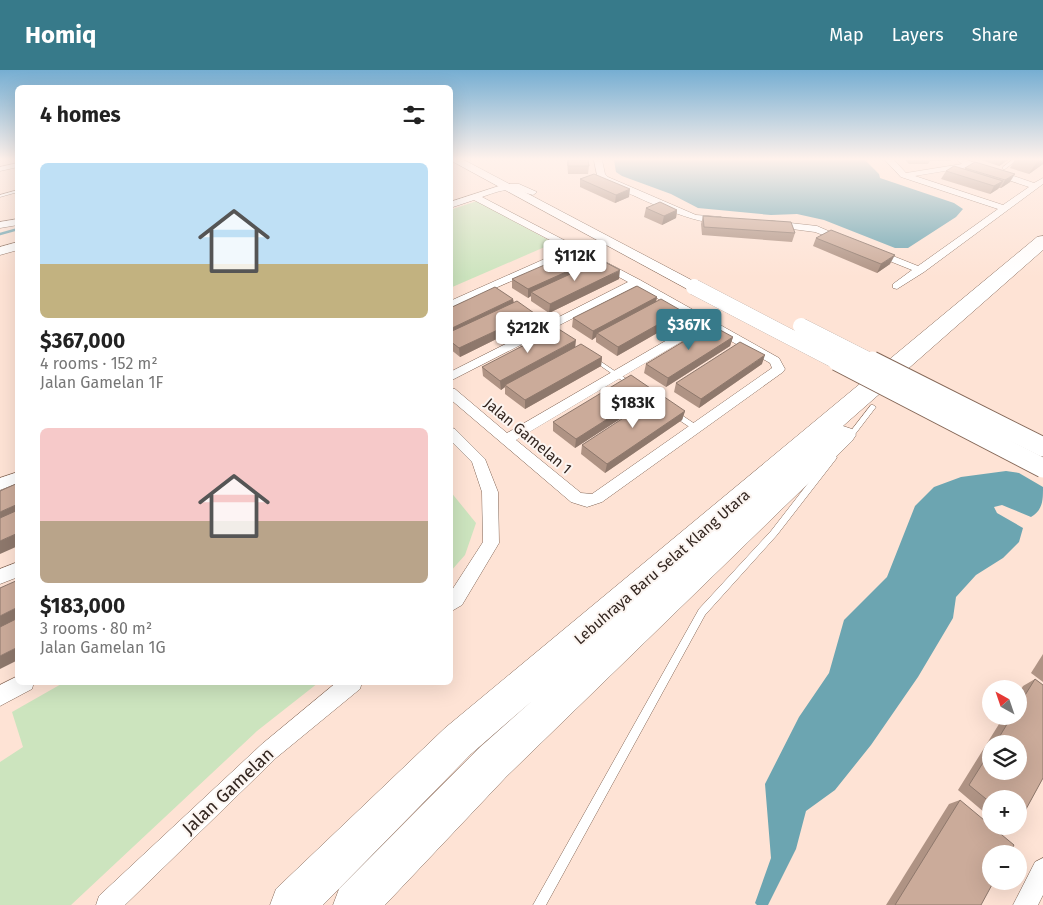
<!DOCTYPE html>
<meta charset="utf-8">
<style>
:root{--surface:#fff;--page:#f6f6f6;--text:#222;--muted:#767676;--accent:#377a8a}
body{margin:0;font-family:"Fira Sans",sans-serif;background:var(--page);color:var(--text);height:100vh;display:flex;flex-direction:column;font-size:19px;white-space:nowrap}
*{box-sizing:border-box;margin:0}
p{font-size:16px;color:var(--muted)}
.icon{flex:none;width:28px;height:28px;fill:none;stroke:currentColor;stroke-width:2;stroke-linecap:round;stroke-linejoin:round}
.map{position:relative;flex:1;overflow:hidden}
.drawer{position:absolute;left:15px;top:15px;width:438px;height:600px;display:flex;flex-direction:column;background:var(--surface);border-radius:8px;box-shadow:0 5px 20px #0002}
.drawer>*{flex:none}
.needle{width:32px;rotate:320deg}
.tools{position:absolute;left:982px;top:610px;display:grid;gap:10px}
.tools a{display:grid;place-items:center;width:45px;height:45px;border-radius:50%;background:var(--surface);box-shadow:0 5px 20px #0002;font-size:25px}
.price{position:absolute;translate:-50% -42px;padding:0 11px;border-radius:5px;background:#fff;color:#222;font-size:16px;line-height:32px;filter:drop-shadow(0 1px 2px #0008)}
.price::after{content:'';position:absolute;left:50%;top:30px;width:15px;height:11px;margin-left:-8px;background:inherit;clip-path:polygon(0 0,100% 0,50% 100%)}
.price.selected{background:var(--accent);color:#fff}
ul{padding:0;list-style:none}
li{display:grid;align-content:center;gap:10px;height:265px;padding:0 25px}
li span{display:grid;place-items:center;height:155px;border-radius:8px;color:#555}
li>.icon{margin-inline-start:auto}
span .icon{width:90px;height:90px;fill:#fffc;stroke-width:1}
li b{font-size:21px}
h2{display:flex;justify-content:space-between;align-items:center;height:60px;padding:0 25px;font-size:21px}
header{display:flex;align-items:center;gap:30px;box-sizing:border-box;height:70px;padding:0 25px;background:var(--accent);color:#fff}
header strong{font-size:24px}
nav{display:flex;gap:28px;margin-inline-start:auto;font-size:18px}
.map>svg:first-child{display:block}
.green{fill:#cce4be}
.water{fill:#6ca5b1}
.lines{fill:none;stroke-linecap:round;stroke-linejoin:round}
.stream{stroke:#6ca5b1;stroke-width:2.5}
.lane-casing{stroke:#836656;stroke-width:1}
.street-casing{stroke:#836656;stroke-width:1}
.secondary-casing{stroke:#836656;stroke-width:1}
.highway-casing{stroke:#836656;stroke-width:1}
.lane{fill:#fff;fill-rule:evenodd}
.street{fill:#fff;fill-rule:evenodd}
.secondary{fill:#fff;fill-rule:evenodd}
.highway{fill:#fff;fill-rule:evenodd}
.secondary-bridge-far1-casing{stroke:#836656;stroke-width:16;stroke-linecap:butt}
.secondary-bridge-casing{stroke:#836656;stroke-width:21;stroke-linecap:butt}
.secondary-bridge-far1{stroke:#fff;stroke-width:16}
.secondary-bridge{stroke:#fff;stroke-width:19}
.wall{fill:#af9384;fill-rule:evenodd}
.shaded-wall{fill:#8e786c}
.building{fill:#cbab9a;stroke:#8e786c}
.labels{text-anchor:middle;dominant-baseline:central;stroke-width:4;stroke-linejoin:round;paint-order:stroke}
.street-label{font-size:15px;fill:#332620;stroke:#fcf5f1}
.near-street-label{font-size:18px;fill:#332620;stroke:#fcf5f1}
</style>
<header>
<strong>Homiq</strong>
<nav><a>Map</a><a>Layers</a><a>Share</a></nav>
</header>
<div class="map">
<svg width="1043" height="835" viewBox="0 0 1043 835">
<rect width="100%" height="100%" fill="#fee3d5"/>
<g class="green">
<path d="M477 131 554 173 450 218V140Z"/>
<path d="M450 421 476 453 465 485 450 502Z"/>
<path d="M63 613V612L318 613 257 661 71 835H0V692L23 677 12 642Z"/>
</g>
<g class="water">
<path d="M614 90H865L879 104 880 108 954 133 963 139 956 147 908 178H895L824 150 797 144 771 145 698 138 671 124 622 106 616 102Z"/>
<path d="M1006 401 1019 403 1043 417C1043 430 1043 440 1031 447L1002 435 994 437 997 443 1023 458 1019 472 1003 488 976 505 956 527 953 548 918 607 871 675 835 720 806 741 796 779 768 835H757L755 833 771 788 765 714 799 647 829 603 844 550 887 507 915 436 934 417 961 407Z"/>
</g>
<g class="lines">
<path class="stream" d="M0 164 18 159"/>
<defs>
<g id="lane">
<path d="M1012 90H1017L1005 99H1003V97Z"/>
<path d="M18 120V122L0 127V125Z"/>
<path d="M525 242 527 243 562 266 559 268 557 267 523 245V243Z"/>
<path d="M594 287 634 314V316H630L592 290V288Z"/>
<path d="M871 335H873L876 337 850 371H846L845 369 846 367Z"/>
<path d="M673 342H677L698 356 699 358 698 360H694L673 346 672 344Z"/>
<path d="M833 384 837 387 836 389 777 465 705 545 546 835H533L699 539 771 461 830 385Z"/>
</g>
<g id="street">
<path d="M594 90H602L605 104 608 107 696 145 721 147 726 150C708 164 623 120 602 111L597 105Z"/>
<path d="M885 90H894L906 103 962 94 957 90H967L1034 113 1043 108V114L924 202 897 219 893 218V214L912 200 872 184V180H878L918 196 998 139 901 107ZM969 97 1029 117 1003 135 915 106Z"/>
<path d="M18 93V97L0 101V97Z"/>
<path d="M505 114H519L537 122 533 125C508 118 507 118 482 127L640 210 779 288 785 299 783 302 602 432 587 437 571 432 450 329V318L455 319 507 363 698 252 636 216 450 311V302L628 212 575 183 450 238V231L567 179 474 130 450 138V132ZM706 257 770 293 772 298 592 424 581 423 516 370Z"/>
<path d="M18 149V155L0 158V152Z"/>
<path d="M772 151 817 156 849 170 844 173 815 162 769 156 767 154Z"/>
<path d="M450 357 455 359 485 389 498 422 499 473 462 535 450 542V523L483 472 482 422 472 392 450 370Z"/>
<path d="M18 402V413L0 420V408Z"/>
<path d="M18 492V507L0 514V499Z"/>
<path d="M18 606V612H34L32 619 0 636V615Z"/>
<path d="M337 612H362L360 619 276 688 125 835H96L99 826 262 674Z"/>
<path d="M1043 788V825L1038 835H1013L1035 792Z"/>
</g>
<g id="secondary">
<path d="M450 90H464L699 214 701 217 694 221 689 220Z"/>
<path d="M18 172V180L0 185V177Z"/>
</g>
<path id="highway" d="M1043 166V180L843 356 852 359 856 365 852 371 506 707 385 835H333L339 819 478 679 532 631 471 684 323 835H270L276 819 445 658 1037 167Z"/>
</defs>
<use href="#lane" class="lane-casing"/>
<use href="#street" class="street-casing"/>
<use href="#secondary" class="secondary-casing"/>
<use href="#highway" class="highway-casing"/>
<use href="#lane" class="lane"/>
<use href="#street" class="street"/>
<use href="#secondary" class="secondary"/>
<use href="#highway" class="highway"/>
<defs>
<g id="secondary-bridge-far1">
<path d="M694 217 840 293"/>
<path d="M801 256 874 293"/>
</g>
<g id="secondary-bridge">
<path d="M837 291 1043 398"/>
<path d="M872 291 1043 377"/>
</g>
</defs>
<use href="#secondary-bridge-far1" class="secondary-bridge-far1-casing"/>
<use href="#secondary-bridge" class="secondary-bridge-casing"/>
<use href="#secondary-bridge-far1" class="secondary-bridge-far1"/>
<use href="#secondary-bridge" class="secondary-bridge"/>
</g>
<g class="wall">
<path d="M567 90H588L589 96 588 104H568Z"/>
<path d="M905 90H951V91H930L928 94H909Z"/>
<path d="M981 90H1008L999 96Z"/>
<path d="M1015 90H1043V94L1029 104 1010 98Z"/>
<path d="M965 98 1010 112 1001 118H999L990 124 941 109 946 101 965 99Z"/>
<path d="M580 109 629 127 615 133 580 117Z"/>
<path d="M646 138 677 140 676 148 662 155 644 147Z"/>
<path d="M703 146 795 163 792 172 702 165 701 154Z"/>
<path d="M816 168 890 194 877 203 813 176Z"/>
<path d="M595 189 594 193 619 209 549 243 531 231V226L528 228 512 218V209Z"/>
<path d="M657 227 656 232 680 250 617 286 596 272V267L592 270 572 257 573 248Z"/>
<path d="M513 229 514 233 534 243 533 251 460 287 450 279V238Z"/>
<path d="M733 267 730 276 666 317 644 303 646 294Z"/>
<path d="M576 277 602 287 601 296 525 339 505 324V317L501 320 483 306 482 297Z"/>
<path d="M762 294 699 338 674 322 676 313Z"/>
<path d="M651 329 575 378 553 361V352Z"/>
<path d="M685 341 682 350 605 403 581 384 582 375Z"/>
<path d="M1043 584V612L1031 603Z"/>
<path d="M1035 609 1043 615V708L1019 752V729H991V748L958 720 1004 646H1019V623L1023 616ZM991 674H1019V701H991Z"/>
<path d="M960 730 981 835H886L949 734Z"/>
<path d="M1002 756H1011L1004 758Z"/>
</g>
<g class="shaded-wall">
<path d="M1002 90H1008L999 96Z"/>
<path d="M1038 90H1043V94L1029 104Z"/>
<path d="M1015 104 1010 112 1001 118 1005 110Z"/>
<path d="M1003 111 998 119 990 124 994 116Z"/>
<path d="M630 119 629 127 615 133 616 125Z"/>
<path d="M677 140 676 148 662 155 664 146Z"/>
<path d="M895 185 890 194 877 203 881 194Z"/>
<path d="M595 189 594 198 531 222V226L528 228V219Z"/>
<path d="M620 200 619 209 549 243 550 234Z"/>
<path d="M657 227 655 236 597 263 596 267 592 270 593 261Z"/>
<path d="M513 229 514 238 450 268V259Z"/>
<path d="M682 241 680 250 617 286 618 277Z"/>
<path d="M534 243 533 251 460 287 459 278Z"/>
<path d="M733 267 730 276 666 317 668 308Z"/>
<path d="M576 270 575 279 505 315V317L501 320 500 311Z"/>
<path d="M765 285 762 294 699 338 701 329Z"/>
<path d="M602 287 601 296 525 339V330Z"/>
<path d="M653 320 651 329 575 378 576 369Z"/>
<path d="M685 341 682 350 605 403 607 394Z"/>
<path d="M18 434V447L0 455V442Z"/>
<path d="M18 463V476L0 484V471Z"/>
<path d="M18 537V550L0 559V546Z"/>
<path d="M18 577V590L0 599V586Z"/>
</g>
<g class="building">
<path d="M568 90H588L589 96H568Z"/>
<path d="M975 92 1015 104 1005 110 965 98Z"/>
<path d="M954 96 1003 111 994 116 946 101Z"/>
<path d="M594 104 630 119 616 125 580 109Z"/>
<path d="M660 132 677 140 664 146 646 138Z"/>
<path d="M703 146 791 152 795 163 704 157Z"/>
<path d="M831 160 895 185 881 194 816 168Z"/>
<path d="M579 180 595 189 528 219 512 209Z"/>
<path d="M601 190 620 200 550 234 531 222Z"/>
<path d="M637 216 657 227 593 261 573 248Z"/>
<path d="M495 217 513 229 450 259V238Z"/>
<path d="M661 229 682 241 618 277 597 263Z"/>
<path d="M517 231 534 243 459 278 450 271V262Z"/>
<path d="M711 255 733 267 668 308 646 294Z"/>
<path d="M557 258 576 270 500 311 482 297Z"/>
<path d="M740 272 765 285 701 329 676 313Z"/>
<path d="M581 274 602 287 525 330 505 315Z"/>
<path d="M631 305 653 320 576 369 553 352Z"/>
<path d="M660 324 685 341 607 394 582 375Z"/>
<path d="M18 413V434L0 442V421Z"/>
<path d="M18 440V463L0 471V448Z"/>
<path d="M18 510V537L0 546V518Z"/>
<path d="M18 548V577L0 586V557Z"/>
<path d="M1035 609 1043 615V708L1019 752V729H991V733L969 715 991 680V701H1019V674H995L1012 646H1019V635Z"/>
<path d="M960 730 1014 775 1009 784H991V811H994L981 835H895Z"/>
</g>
<linearGradient id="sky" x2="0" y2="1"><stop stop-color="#76aed2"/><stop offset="0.43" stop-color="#fff2ec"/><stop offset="1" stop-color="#fff2ec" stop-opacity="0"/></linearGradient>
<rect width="1043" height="207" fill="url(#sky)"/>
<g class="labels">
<g class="street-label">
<text transform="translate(528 366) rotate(40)">Jalan Gamelan 1</text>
<text transform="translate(662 497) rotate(-41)">Lebuhraya Baru Selat Klang Utara</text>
</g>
<g class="near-street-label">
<text transform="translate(228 721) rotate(-43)">Jalan Gamelan</text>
</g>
</g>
</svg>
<div class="tools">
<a><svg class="needle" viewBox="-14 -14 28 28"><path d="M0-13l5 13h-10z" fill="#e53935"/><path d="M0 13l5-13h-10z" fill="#767676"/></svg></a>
<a><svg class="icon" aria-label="layers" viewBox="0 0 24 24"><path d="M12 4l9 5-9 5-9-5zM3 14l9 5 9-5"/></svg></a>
<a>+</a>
<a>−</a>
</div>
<b class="price" style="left:575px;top:212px">$112K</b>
<b class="price selected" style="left:689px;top:281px">$367K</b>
<b class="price" style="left:528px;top:284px">$212K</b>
<b class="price" style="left:633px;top:359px">$183K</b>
<section class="drawer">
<h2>4 homes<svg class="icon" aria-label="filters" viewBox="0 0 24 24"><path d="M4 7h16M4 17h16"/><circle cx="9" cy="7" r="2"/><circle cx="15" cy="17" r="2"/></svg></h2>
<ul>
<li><span style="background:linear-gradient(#bfe0f5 65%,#c2b280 0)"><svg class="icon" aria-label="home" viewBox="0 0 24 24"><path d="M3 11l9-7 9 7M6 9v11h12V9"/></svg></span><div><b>$367,000</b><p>4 rooms · 152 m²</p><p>Jalan Gamelan 1F</p></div></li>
<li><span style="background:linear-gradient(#f6c9c9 60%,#b9a48a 0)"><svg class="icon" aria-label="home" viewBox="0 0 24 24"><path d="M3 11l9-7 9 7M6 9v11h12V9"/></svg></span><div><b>$183,000</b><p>3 rooms · 80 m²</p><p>Jalan Gamelan 1G</p></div></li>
</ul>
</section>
</div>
